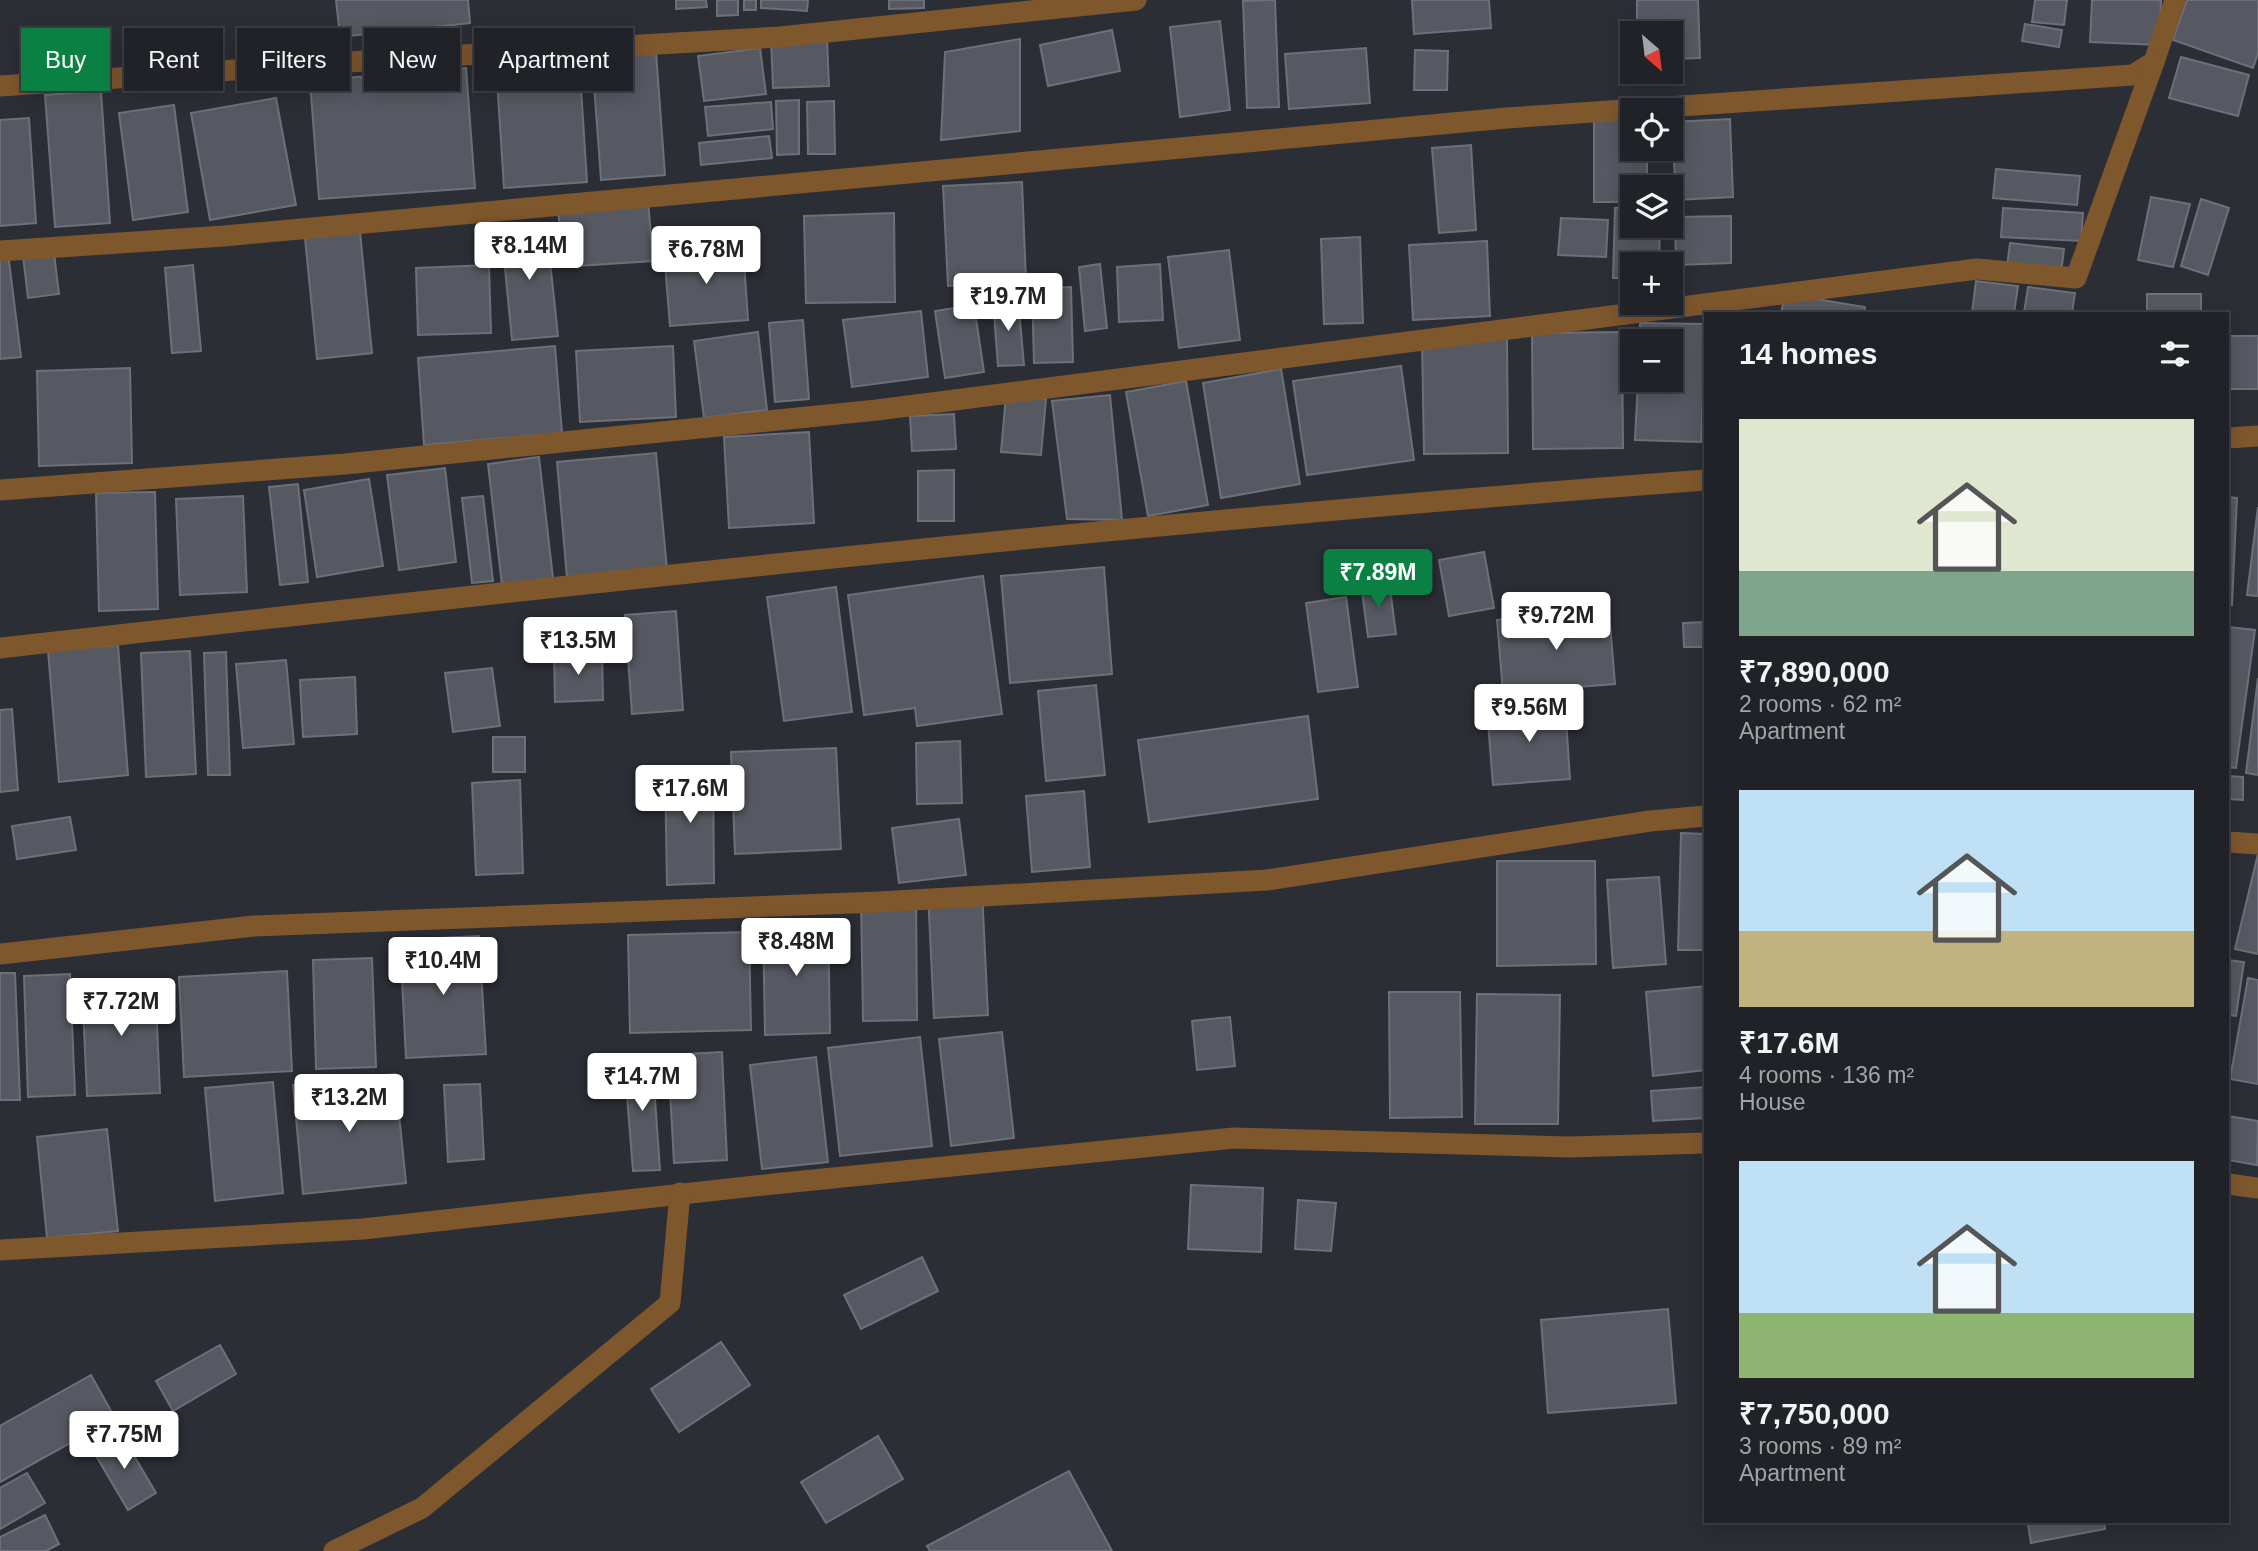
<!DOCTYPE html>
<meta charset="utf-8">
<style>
:root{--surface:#212228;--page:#2d2f34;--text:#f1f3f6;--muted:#a2a4a8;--line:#3e3f45;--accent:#0b8043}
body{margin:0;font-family:Helvetica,sans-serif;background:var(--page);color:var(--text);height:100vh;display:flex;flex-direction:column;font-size:26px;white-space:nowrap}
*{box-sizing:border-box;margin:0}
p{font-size:23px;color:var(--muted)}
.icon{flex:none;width:38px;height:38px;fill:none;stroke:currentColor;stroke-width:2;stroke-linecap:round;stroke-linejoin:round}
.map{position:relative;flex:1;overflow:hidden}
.panel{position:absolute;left:1704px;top:312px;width:525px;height:1211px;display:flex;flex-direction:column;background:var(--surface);border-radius:0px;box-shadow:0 4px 18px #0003,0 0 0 2px var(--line)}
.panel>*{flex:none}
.banner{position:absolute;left:21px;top:28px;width:665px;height:63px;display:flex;gap:14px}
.needle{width:46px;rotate:152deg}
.fabs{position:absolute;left:1620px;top:21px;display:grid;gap:14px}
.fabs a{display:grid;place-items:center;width:63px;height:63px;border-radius:0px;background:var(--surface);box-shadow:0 4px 18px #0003,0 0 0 2px var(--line);font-size:35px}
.price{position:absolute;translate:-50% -60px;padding:0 16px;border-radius:7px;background:#fff;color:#222;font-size:23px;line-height:46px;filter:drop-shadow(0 2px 4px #0008)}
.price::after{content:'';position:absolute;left:50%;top:42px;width:21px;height:16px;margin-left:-10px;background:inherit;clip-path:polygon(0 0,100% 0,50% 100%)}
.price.current{background:var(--accent);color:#fff}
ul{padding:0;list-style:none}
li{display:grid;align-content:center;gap:14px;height:371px;padding:0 35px}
li span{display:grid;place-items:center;height:217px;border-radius:0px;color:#555}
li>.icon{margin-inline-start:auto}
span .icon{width:126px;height:126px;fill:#fffc;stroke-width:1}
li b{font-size:30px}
h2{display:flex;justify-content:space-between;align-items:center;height:84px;padding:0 35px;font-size:30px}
.chip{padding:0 24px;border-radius:0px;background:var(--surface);box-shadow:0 4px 18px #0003,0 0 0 2px var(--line);font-size:24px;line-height:63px}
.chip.current{background:var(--accent);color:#fff}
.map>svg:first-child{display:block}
.building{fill:#565961;stroke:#6d7078;stroke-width:2}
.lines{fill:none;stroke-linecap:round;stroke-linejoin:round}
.street{stroke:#7f572d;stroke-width:21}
</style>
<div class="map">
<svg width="2258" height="1551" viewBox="0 0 2258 1551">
<rect width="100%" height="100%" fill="#2c2e36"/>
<g class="building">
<path d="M336 0H468L470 23 340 37Z"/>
<path d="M676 0H706L707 7 676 9Z"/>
<path d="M717 0H738V15L717 16Z"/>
<rect x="744" y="0" width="12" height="10"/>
<path d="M761 0H808L807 11 761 8Z"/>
<path d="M889 0H924V8L889 9Z"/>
<path d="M1275 0 1279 107 1247 108 1243 1Z"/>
<path d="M1412 0H1489L1491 28 1414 34Z"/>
<path d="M1637 0H1698L1700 58 1671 59V33H1637Z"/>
<path d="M2035 0H2067L2064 25 2032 22Z"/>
<path d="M2092 0H2161L2159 45 2090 42Z"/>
<path d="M2187 0H2258V53L2253 68 2173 40Z"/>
<path d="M1220 21 1230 110 1180 117 1170 27Z"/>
<path d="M2025 24 2062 30 2059 47 2022 41Z"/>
<path d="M1112 30 1120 71 1048 86 1040 45Z"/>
<path d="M827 38 829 86 773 88 771 39Z"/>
<path d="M1020 39V131L941 140 945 52Z"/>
<path d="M760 48 766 94 704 101 698 56Z"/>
<path d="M1366 48 1370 103 1289 109 1285 54Z"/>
<path d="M1415 50 1448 51 1447 90H1414Z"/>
<path d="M656 52 665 175 601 180 592 57Z"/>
<path d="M579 57 587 182 504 188 496 64Z"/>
<path d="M2181 57 2249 75 2238 116 2169 98Z"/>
<path d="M466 68 475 188 319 199 310 81Z"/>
<path d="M101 91 110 223 55 227 45 95Z"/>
<path d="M276 98 296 205 210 220 191 113Z"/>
<path d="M799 100V154L777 155 776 101Z"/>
<path d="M834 101 835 154H808L807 102Z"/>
<path d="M771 102 773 129 708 136 705 107Z"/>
<path d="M174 105 188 212 133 220 119 113Z"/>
<path d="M1594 117H1633V149H1647V187H1633V202H1594Z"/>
<path d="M29 118 36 223 0 226V120Z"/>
<path d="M1730 119 1733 197 1676 200 1672 122Z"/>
<path d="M769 136 772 158 701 165 699 143Z"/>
<path d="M1471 145 1476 230 1439 233 1432 148Z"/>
<path d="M1996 169 2080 176 2077 205 1993 198Z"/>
<path d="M1022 182 1026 281 948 286 943 186Z"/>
<path d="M2151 197 2190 204 2173 267 2138 260Z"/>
<path d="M2201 199 2229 208 2208 275 2181 266Z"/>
<path d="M648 200 653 261 562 267 558 206Z"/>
<path d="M1633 207V226H1660L1659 264H1633V278H1613L1615 208Z"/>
<path d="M2003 208 2083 213 2081 241 2001 237Z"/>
<path d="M894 213 895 302 806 303 804 216Z"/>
<path d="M1731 216V263L1676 265 1675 217Z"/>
<path d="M1561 218 1608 220 1606 257 1558 255Z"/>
<path d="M546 223 558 336 512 340 501 227Z"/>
<path d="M360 232 372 353 317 359 305 238Z"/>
<path d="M1360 237 1363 323 1324 324 1321 239Z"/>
<path d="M1487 241 1490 316 1413 320 1409 245Z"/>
<path d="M2010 243 2064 249 2061 273 2007 267Z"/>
<path d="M743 246 748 320 670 326 664 252Z"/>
<path d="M1229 250 1240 340 1179 348 1168 257Z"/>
<path d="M8 253 21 357 0 359V254Z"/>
<path d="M54 253 59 294 28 298 23 256Z"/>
<path d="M1100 264 1107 328 1085 331 1079 267Z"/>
<path d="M1160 264 1163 320 1119 322 1117 267Z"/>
<path d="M193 265 201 351 172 353 165 268Z"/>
<path d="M489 265 491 333 418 335 416 268Z"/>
<path d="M1976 281 2018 286 2014 313H1972Z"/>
<path d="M1071 287 1073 362 1034 363 1032 289Z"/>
<path d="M2028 287 2075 293 2072 313H2024Z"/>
<path d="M1785 294 1865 307 1864 313H1781Z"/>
<rect x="2147" y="294" width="54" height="19"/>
<path d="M1018 298 1024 365 998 366 993 301Z"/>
<path d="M974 305 984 372 945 378 935 311Z"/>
<path d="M921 311 928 377 852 387 843 320Z"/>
<path d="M803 320 809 399 775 402 769 323Z"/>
<path d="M1640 323 1706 324 1701 442 1635 440 1638 380H1671V341H1639Z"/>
<path d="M758 332 767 410 704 418 694 341Z"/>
<path d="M1622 332 1623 448 1533 449 1532 333Z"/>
<path d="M2229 336H2258V389H2228Z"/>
<path d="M1507 339 1508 453 1424 454 1422 340Z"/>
<path d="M555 346 562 433 424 445 418 358Z"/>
<path d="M673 346 676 417 580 422 576 351Z"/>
<path d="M1401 366 1414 460 1307 475 1293 381Z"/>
<path d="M130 368 132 463 39 466 37 371Z"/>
<path d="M1281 369 1300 484 1221 498 1203 383Z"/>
<path d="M1186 381 1208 505 1148 516 1126 392Z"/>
<path d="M1006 395 1046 399 1041 455 1001 452Z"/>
<path d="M1110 395 1122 520 1067 519 1052 401Z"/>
<path d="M954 414 956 449 912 451 910 416Z"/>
<path d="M809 432 814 523 729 528 724 437Z"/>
<path d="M656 453 667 569 567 578 557 462Z"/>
<path d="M539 457 553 578 502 585 488 464Z"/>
<path d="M445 468 456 562 399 570 387 475Z"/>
<path d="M954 470V521H918V471Z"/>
<path d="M369 479 383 566 317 577 304 490Z"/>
<path d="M298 484 308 582 280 585 269 487Z"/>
<path d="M155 492 158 609 99 611 96 493Z"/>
<path d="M243 496 247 592 180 595 176 499Z"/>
<path d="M483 496 493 581 472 583 462 498Z"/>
<path d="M2228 497 2237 498 2232 605 2228 604Z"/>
<path d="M2258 507V596L2247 595Z"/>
<path d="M1484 552 1494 608 1449 616 1439 560Z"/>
<path d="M1104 567 1112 674 1010 683 1001 576Z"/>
<path d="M983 576 1002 714 917 726 915 708 864 715 848 595Z"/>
<path d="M1389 581 1396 634 1368 637 1361 584Z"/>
<path d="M836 587 852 712 784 721 767 597Z"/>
<path d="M1346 597 1358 687 1318 692 1306 603Z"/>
<path d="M676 611 683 710 632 714 625 615Z"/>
<path d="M1609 611 1615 684 1503 693 1497 620Z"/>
<path d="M1706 622V647H1684L1683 623Z"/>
<path d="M2228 627 2255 630 2236 768 2228 767Z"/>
<path d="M118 645 128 775 59 782 48 651Z"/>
<path d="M190 651 196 774 146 777 141 653Z"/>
<path d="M226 652 230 775H208L204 653Z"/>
<path d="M554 652H602L603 700 555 702Z"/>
<path d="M286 660 294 744 243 748 236 664Z"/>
<path d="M492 668 500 726 453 732 445 673Z"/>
<path d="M355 677 357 734 303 737 300 680Z"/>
<path d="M2258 678V775L2246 773Z"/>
<path d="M1096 685 1105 775 1046 781 1038 691Z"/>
<path d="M1565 703 1570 779 1493 785 1487 710Z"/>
<path d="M12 709 18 790 0 792V710Z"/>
<path d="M1308 716 1318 799 1149 822 1138 740Z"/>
<rect x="493" y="737" width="32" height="35"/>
<path d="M960 741 962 803 917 804 916 743Z"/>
<path d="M836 748 841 849 735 854 731 752Z"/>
<path d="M665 767H713L714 883 667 885Z"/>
<path d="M2228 776 2243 777V800L2228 799Z"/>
<path d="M520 780 523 873 476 875 472 783Z"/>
<path d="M1084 791 1090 867 1032 872 1026 796Z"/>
<path d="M70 817 76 850 17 859 12 826Z"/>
<path d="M959 819 966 875 899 883 892 828Z"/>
<path d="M1681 833 1706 834V950H1678Z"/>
<path d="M2258 854V954L2235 949Z"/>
<path d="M1497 861H1595L1596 964 1497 966Z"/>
<path d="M1659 877 1666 964 1613 968 1607 880Z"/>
<path d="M982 890 988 1015 934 1018 928 893Z"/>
<path d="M916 897 917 1020 863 1021 861 898Z"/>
<path d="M763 921H828L830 1033 765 1035Z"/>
<path d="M749 932 751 1030 630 1033 628 935Z"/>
<path d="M479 936 486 1054 406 1058 400 940Z"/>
<path d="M372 958 376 1067 316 1069 313 960Z"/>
<path d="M2228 960 2244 962 2236 1016 2228 1015Z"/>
<path d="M287 971 292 1071 184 1077 179 977Z"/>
<path d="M0 973H15L20 1100H0Z"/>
<path d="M70 974 75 1095 28 1097 24 976Z"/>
<path d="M2248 978 2258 980V1084L2230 1079Z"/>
<path d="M155 979 160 1093 87 1096 82 983Z"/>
<path d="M1706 986V1070L1653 1076 1646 992Z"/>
<path d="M1389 992H1460L1462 1117 1390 1118Z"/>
<path d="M1477 994 1560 995 1558 1124H1475Z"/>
<path d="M1230 1017 1235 1066 1197 1070 1192 1021Z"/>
<path d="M1002 1032 1014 1138 951 1146 939 1039Z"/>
<path d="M920 1037 932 1146 840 1156 828 1048Z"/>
<path d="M722 1052 727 1160 674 1163 668 1055Z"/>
<path d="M652 1056 660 1170 633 1171 624 1058Z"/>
<path d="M816 1057 828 1162 762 1169 750 1065Z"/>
<path d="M395 1074 406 1183 303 1194 293 1085Z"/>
<path d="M273 1082 283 1193 215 1201 205 1088Z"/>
<path d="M480 1084 484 1159 448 1162 444 1085Z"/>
<path d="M1706 1087V1118L1653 1121 1651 1091Z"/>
<path d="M2228 1116 2258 1121 2257 1165 2228 1160Z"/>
<path d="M107 1129 118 1231 47 1238 37 1137Z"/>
<path d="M1191 1185 1263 1188 1261 1252 1188 1249Z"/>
<path d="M1298 1200 1336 1203 1331 1251 1295 1249Z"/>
<path d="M922 1257 938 1291 861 1329 844 1295Z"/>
<path d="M1668 1309 1676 1403 1548 1413 1541 1320Z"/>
<path d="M721 1342 750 1385 679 1432 651 1389Z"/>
<path d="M220 1345 236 1374 173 1411 156 1381Z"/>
<path d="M91 1375 115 1418 0 1482V1426Z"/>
<path d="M120 1432 156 1493 128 1510 92 1449Z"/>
<path d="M878 1436 903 1479 826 1523 801 1482Z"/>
<path d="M1069 1471 1112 1551H930L927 1546Z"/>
<path d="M27 1473 45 1503 0 1529V1488Z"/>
<path d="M45 1515 59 1544 46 1551H0V1537Z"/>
<path d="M2045 1521H2104L2105 1529 2031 1543 2028 1524Z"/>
</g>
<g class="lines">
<g class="street">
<path d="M0 86 393 59 780 37 1136 0"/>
<path d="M0 251 224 236 1507 118 2133 75 2154 62 2175 0"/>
<path d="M2228 438 2258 436"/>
<path d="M0 490 345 464 877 410 1977 269 2076 278 2154 62"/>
<path d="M0 648C568 585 1136 522 1706 480"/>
<path d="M2228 842 2258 844"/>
<path d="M0 954 254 926 878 902 1267 880 1650 821 1706 816"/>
<path d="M2228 1184 2258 1188"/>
<path d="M0 1250 363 1229 773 1184 1234 1138 1569 1147 1706 1143"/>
<path d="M334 1551 422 1508 670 1303 680 1193"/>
</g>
</g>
</svg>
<div class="fabs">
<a><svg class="needle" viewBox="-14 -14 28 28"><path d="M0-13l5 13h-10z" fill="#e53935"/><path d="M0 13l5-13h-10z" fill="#a2a4a8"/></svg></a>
<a><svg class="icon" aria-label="locate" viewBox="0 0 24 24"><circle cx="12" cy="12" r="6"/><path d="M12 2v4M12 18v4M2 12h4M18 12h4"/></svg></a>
<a><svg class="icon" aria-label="layers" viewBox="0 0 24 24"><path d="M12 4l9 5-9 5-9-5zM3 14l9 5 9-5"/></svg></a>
<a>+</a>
<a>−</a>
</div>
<b class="price" style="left:529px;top:282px">₹8.14M</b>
<b class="price" style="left:706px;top:286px">₹6.78M</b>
<b class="price" style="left:1008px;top:333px">₹19.7M</b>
<b class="price current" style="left:1378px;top:609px">₹7.89M</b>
<b class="price" style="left:1556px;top:652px">₹9.72M</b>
<b class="price" style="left:578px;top:677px">₹13.5M</b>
<b class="price" style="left:1529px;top:744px">₹9.56M</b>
<b class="price" style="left:690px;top:825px">₹17.6M</b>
<b class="price" style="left:796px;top:978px">₹8.48M</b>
<b class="price" style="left:443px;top:997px">₹10.4M</b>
<b class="price" style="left:121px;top:1038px">₹7.72M</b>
<b class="price" style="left:642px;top:1113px">₹14.7M</b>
<b class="price" style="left:349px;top:1134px">₹13.2M</b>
<b class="price" style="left:124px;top:1471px">₹7.75M</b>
<div class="banner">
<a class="chip current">Buy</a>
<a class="chip">Rent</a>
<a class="chip">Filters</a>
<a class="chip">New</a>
<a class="chip">Apartment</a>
</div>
<section class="panel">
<h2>14 homes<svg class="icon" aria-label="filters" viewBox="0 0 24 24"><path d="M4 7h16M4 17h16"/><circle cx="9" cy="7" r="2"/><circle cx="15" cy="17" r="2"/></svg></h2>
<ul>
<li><span style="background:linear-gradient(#dfe7d0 70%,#7fa58c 0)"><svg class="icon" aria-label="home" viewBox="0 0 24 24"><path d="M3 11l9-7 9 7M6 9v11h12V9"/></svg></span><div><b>₹7,890,000</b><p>2 rooms · 62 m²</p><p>Apartment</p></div></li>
<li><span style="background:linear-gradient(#bfe0f5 65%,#c2b280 0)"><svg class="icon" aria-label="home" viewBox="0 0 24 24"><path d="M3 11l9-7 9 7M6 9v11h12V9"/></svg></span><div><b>₹17.6M</b><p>4 rooms · 136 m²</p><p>House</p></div></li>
<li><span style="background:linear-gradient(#bfe0f5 70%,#8fb573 0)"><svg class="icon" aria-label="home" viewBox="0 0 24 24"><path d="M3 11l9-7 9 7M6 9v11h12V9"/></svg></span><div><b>₹7,750,000</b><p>3 rooms · 89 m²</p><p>Apartment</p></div></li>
</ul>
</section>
</div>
